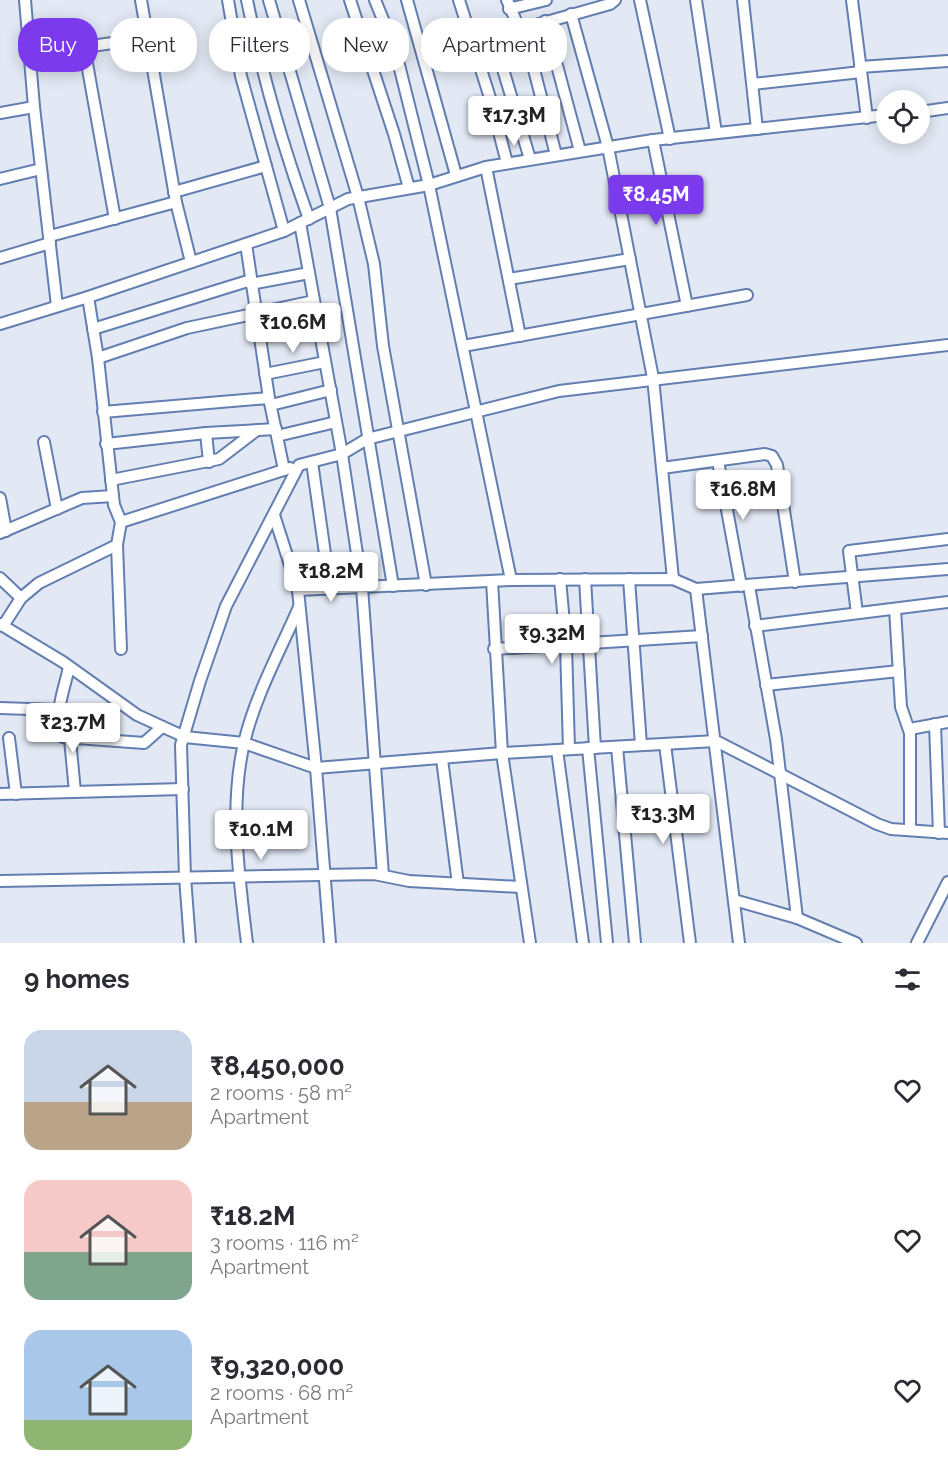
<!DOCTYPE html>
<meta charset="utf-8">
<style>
:root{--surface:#fff;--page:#f2f2f3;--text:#2b2b33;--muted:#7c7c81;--accent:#7c3aed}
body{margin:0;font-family:Raleway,sans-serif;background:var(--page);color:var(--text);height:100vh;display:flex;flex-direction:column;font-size:22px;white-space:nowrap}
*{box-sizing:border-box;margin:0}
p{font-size:20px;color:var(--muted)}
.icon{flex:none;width:33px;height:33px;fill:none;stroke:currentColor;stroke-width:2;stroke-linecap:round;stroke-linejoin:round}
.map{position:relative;height:943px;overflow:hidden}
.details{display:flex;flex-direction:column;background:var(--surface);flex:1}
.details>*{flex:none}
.guide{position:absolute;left:18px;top:18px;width:600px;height:54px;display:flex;gap:12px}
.tools{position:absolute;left:876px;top:90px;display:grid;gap:12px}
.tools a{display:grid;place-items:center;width:54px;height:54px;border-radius:50%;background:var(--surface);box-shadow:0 3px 15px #0003;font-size:30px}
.price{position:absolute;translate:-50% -51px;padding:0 14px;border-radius:6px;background:#fff;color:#222;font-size:20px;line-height:39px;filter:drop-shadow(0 2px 3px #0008)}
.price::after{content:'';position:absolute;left:50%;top:36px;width:18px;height:14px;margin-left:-9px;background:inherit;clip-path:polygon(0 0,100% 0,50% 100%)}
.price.active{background:var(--accent);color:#fff}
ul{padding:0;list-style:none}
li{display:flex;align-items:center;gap:18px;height:150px;padding:0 24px}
li span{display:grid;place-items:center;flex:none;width:168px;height:120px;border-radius:18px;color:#555}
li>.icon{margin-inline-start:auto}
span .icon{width:72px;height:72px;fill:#fffc;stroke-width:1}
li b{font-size:26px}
h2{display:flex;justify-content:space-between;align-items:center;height:72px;padding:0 24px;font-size:26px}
.pill{padding:0 21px;border-radius:24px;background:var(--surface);box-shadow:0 3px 15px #0003;font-size:21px;line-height:54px}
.pill.active{background:var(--accent);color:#fff}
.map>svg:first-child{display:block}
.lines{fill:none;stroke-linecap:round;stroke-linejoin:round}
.minor-casing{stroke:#637eb0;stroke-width:14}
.minor{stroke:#fff;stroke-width:10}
</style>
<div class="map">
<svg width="948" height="943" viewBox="0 0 948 943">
<rect width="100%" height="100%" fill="#e2e9f4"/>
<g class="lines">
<defs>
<g id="minor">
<path d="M25 0 34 107 57 306"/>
<path d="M141 0 176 202 191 262"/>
<path d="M228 0 241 76 284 231"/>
<path d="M247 0C262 75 283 147 309 219"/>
<path d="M269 0 330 208 393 586"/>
<path d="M299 0 358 197 374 264 383 346 426 585"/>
<path d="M350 0 394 134 409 188"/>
<path d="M375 0 395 49 429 185 511 580"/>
<path d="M407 0 456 175"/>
<path d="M459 0 491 101 507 163"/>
<path d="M507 0 530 54 556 155"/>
<path d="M640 0 670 139"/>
<path d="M696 0 716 133"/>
<path d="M743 0 757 129"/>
<path d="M852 0 867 118"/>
<path d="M509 9 546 0"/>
<path d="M571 14 608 147 653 378 673 579"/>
<path d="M545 21 580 151"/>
<path d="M493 36 530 159"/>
<path d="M472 43 610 4 615 0"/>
<path d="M84 47 115 219"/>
<path d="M29 55 147 38"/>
<path d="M860 67 948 61"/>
<path d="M753 84 861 72"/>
<path d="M920 112 948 108"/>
<path d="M0 113 34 107"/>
<path d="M653 140 687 306"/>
<path d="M486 167 520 336"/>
<path d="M0 179 41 169"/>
<path d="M174 192 266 166"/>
<path d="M50 236 176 202"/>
<path d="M246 244 269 398 284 470"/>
<path d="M0 258 50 243"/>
<path d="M509 279 630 259"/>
<path d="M251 284 309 273"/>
<path d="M0 324 88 297"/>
<path d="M93 329 251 280"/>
<path d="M463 346 747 295"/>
<path d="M98 358 187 328 314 301"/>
<path d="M265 374 325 362"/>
<path d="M271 405 331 390"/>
<path d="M103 412 269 398"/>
<path d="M206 433 209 462"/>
<path d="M277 436 336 422"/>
<path d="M44 442 57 509"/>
<path d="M106 444 206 433 276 429"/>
<path d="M718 461 741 586"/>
<path d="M312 462 330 589"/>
<path d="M662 468 765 454 772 456 777 465 795 582"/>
<path d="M111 480 219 459 257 430"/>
<path d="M0 498 6 531"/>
<path d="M274 515 298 590 316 768 330 943"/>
<path d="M121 522 290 468"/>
<path d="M0 533 82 498 113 496"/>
<path d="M117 545 121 649"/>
<path d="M0 578 21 598"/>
<path d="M560 579 566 645 569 749"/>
<path d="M585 579 595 748"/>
<path d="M629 579 641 745"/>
<path d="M492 581 502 753 530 943"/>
<path d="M749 586 776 739 797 918"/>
<path d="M696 589 948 569"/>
<path d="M298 590 362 587 342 454 300 223"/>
<path d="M895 609 901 707 910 733V830"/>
<path d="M857 613 849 551 948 539"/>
<path d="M0 624 63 662 137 715 185 737 244 743 316 768 502 753 716 741 877 824 891 829 948 833"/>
<path d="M3 626 21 598 39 583 117 545 121 522 114 505 98 358 88 297 284 231 348 199 429 185 486 167 653 140 886 115"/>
<path d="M755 626 948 602"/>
<path d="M494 649 702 636"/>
<path d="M69 667C65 687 52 718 63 737L144 743 162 727"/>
<path d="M766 685 899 671"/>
<path d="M0 708 60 710"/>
<path d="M935 724 939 833"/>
<path d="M910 729 948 722"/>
<path d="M9 738 16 794"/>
<path d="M70 739 75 792"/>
<path d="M665 744 690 943"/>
<path d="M617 747 635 943"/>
<path d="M588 748 607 943"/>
<path d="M557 750 583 943"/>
<path d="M442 759 458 884"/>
<path d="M0 794 183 789"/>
<path d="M383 875 362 587 511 580 673 579 696 589 739 943"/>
<path d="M0 881 374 874 409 881 520 887"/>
<path d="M734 900 797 918 856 943"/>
<path d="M190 943 185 877 181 745 200 681 226 606 299 465 342 454 367 439 559 391 948 345"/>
<path d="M247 943C239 877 229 808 244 743 255 696 280 651 299 607"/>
<path d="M917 943 948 882"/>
</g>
</defs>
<use href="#minor" class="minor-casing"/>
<use href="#minor" class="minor"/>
</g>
</svg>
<div class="tools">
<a><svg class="icon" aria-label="locate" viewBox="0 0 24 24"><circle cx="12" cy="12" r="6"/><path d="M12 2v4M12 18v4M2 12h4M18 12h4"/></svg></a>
</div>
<b class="price" style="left:514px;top:147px">₹17.3M</b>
<b class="price active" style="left:656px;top:226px">₹8.45M</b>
<b class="price" style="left:293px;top:354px">₹10.6M</b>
<b class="price" style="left:743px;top:521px">₹16.8M</b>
<b class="price" style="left:331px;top:603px">₹18.2M</b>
<b class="price" style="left:552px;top:665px">₹9.32M</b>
<b class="price" style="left:73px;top:754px">₹23.7M</b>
<b class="price" style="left:663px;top:845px">₹13.3M</b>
<b class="price" style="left:261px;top:861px">₹10.1M</b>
<div class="guide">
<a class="pill active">Buy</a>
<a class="pill">Rent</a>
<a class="pill">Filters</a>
<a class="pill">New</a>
<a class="pill">Apartment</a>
</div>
</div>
<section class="details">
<h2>9 homes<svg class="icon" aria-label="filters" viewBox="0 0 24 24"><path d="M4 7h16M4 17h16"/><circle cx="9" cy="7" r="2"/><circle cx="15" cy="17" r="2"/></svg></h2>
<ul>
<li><span style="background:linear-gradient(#c9d6e8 60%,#b9a48a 0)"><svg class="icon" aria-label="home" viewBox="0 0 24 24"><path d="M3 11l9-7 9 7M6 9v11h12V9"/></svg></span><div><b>₹8,450,000</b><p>2 rooms · 58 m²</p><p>Apartment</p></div><svg class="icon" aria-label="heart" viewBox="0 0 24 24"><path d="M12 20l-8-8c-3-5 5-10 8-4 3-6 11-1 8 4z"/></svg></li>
<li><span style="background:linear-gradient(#f6c9c9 60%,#7fa58c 0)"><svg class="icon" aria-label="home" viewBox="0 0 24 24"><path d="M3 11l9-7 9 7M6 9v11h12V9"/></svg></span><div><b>₹18.2M</b><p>3 rooms · 116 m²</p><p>Apartment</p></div><svg class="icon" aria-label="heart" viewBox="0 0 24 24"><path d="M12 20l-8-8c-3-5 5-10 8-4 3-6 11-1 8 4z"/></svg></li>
<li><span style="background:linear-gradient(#a9c7e8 75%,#8fb573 0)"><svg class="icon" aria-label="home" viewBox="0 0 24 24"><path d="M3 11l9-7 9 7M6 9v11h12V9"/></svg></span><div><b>₹9,320,000</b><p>2 rooms · 68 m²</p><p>Apartment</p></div><svg class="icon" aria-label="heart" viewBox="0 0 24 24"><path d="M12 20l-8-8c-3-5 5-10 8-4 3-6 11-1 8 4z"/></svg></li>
</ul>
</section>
